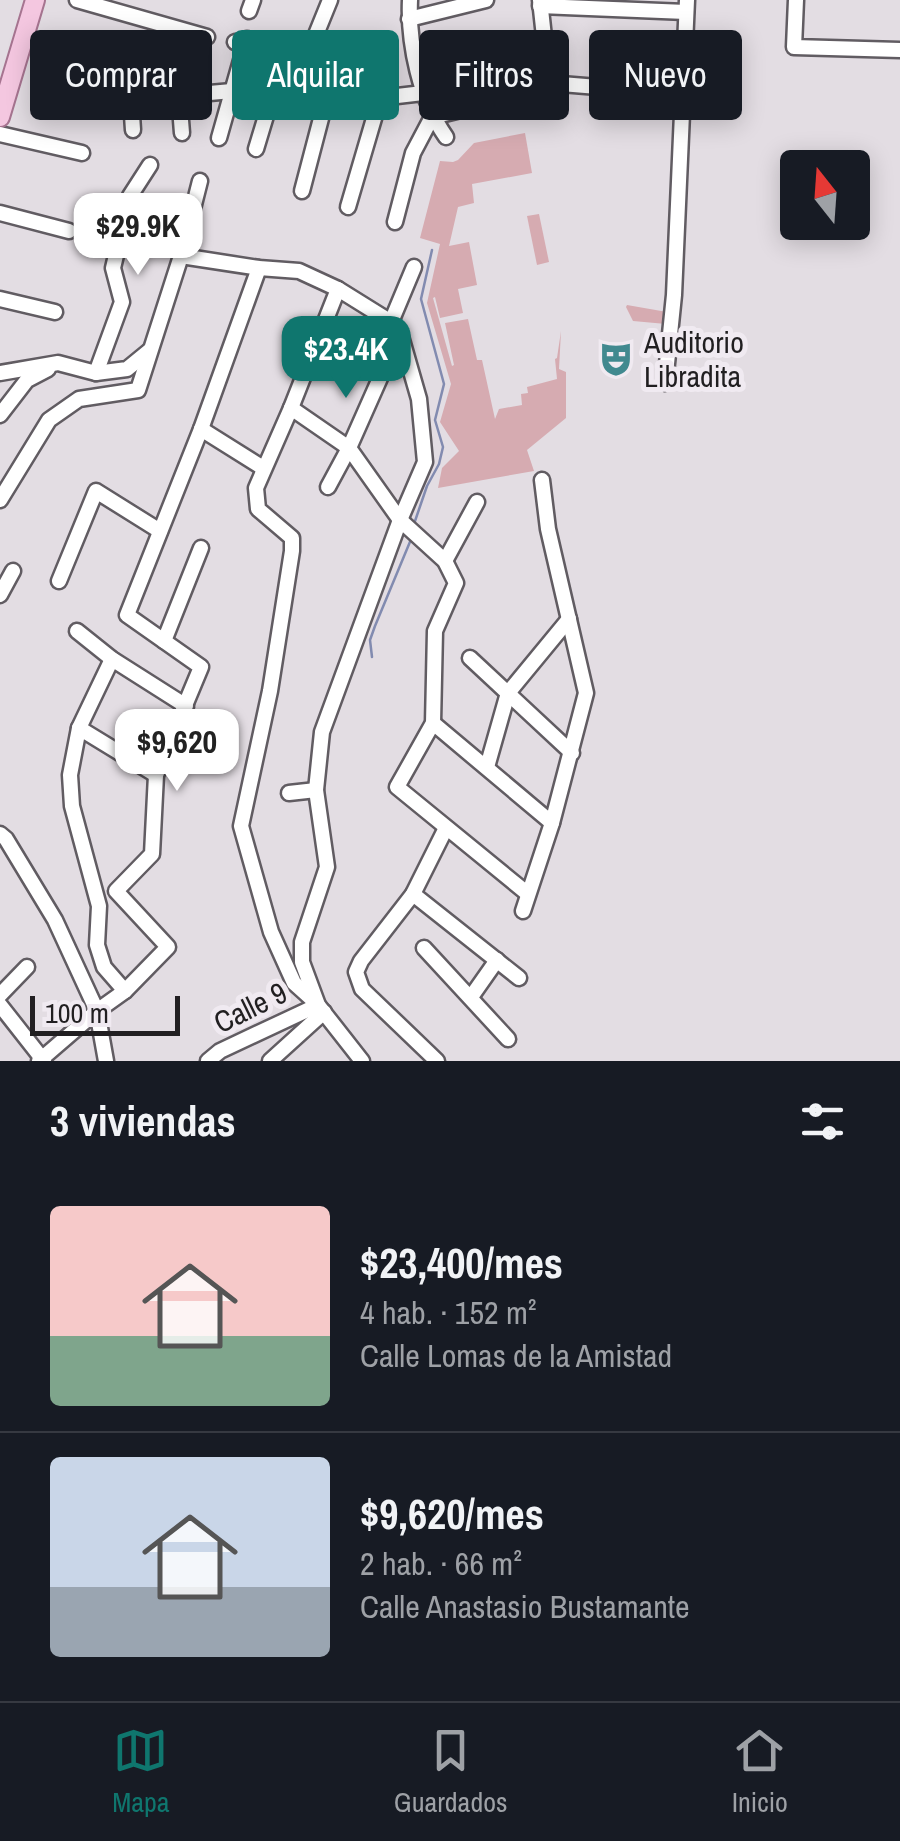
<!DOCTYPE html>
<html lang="es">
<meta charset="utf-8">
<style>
:root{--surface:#171b24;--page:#242831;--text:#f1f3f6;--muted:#9ea1a6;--line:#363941;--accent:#0f766e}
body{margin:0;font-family:"Archivo Narrow",sans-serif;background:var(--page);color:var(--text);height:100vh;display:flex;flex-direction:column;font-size:38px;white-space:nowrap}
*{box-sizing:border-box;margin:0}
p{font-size:32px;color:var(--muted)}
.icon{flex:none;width:55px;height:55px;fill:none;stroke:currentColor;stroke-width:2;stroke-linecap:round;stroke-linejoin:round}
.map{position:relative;height:1061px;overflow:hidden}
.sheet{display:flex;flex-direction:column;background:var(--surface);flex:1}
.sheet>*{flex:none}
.banner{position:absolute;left:30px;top:30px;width:840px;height:90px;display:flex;gap:20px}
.needle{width:65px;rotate:343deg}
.buttons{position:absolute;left:780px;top:150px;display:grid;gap:20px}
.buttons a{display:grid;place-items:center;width:90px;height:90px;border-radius:10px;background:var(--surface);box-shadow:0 5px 25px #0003;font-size:50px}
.scale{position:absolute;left:30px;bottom:25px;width:150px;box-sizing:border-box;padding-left:10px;border:5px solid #211f21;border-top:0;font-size:28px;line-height:35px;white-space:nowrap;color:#211f21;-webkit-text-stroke:8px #f0eaf1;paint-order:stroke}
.price{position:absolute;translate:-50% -85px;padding:0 22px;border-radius:20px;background:#fff;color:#222;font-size:32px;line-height:65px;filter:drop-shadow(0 2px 5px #0008)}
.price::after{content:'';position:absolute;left:50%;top:60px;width:30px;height:22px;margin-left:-15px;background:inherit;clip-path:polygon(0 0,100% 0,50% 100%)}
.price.active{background:var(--accent);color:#fff}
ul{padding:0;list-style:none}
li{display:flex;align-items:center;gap:30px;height:250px;padding:0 50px}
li+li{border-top:2px solid var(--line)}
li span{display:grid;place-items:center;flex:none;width:280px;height:200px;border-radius:10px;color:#555}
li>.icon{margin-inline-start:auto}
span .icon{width:120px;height:120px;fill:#fffc;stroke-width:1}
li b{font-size:42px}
h2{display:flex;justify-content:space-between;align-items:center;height:120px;padding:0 50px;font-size:42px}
.chip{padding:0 35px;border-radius:10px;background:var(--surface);box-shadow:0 5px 25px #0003;font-size:35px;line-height:90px}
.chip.active{background:var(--accent);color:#fff}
.dock{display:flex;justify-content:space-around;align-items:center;height:140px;border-top:2px solid var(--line);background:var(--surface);font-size:28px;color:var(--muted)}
.dock a{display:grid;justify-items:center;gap:5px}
.dock .active{color:var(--accent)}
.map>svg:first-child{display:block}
.green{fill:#d6abb1}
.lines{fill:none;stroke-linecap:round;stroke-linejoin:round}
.stream{stroke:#828bb0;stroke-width:2.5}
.minor-casing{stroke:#615c62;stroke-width:19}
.major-casing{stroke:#a67490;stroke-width:22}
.minor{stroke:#fff;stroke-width:14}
.major{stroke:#f4c7e0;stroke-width:18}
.labels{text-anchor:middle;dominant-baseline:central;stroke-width:10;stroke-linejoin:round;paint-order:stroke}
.poi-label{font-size:30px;fill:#211f21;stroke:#f0eaf1;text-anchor:start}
.street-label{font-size:30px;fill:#211f21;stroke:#f0eaf1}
</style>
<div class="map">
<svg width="900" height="1061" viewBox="0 0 900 1061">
<rect width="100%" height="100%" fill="#e3dde3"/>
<g class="green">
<path d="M525 133 532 173 472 184 474 203 458 207 449 246 469 242 477 285 458 289 463 313 440 318 435 297 433 298 452 366 454 365 445 323 468 319 477 360H482L495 419 499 409 522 405 521 394 528 393 527 387 557 379 555 359 557 358 561 331 559 369 566 372V418L527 450 534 471 438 488 442 468 459 451 440 422 451 384 427 303 440 244 420 238 440 161 453 162 458 160 474 143Z"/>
<path d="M539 214 549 262 537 265 527 216Z"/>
<path d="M627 305 667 312 666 324 633 321 626 307Z"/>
</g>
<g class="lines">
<g class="stream">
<path d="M414 524 427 486 439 464 443 447 435 420 444 384 421 299 432 250"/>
<path d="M372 657 370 640 375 626 412 537"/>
</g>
<defs>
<g id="minor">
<path d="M77 0 207 37"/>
<path d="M410 0C408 44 420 100 446 137"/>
<path d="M540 0 549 83 683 94"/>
<path d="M796 0 794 47 900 50"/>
<path d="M540 6 686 12"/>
<path d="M249 11 253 0"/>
<path d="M409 19 486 0"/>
<path d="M315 37 330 0"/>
<path d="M235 42C291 31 337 67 380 98L423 93"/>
<path d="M418 68 496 52"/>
<path d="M179 95 182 133"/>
<path d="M133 130 131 100 232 91"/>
<path d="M0 134 82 153"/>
<path d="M219 138 247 39"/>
<path d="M256 149 288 43"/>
<path d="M302 191 335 65"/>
<path d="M348 207 380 98"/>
<path d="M0 213 69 231"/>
<path d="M395 222 413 153 432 117 506 99"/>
<path d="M181 256 259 268 299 271 338 289 391 322 400 333 419 399 425 462 400 520 322 732 316 790 327 867 302 942V962L318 1005 362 1061"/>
<path d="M0 299 55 312"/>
<path d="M391 322 414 267"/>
<path d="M0 373 58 363 96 373 127 369 149 351"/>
<path d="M96 373 122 302 113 268 130 196 150 165"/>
<path d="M665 383 674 295 687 0"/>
<path d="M291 408 349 448 400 520 445 561 456 583 435 631 433 723 397 787 528 894"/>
<path d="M0 415 27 380 48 369"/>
<path d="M201 429 263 468"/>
<path d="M328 487 349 448 400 333"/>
<path d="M0 500 49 420 79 399 138 390 181 256 200 181"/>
<path d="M445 561 477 502"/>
<path d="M59 581 96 491 160 531"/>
<path d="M0 595 13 571"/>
<path d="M77 631 112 659 186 706"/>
<path d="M164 641 201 548"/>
<path d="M470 658 572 753"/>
<path d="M112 659 79 728 70 775 72 806 99 906 97 945 104 967 125 991"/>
<path d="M433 723 552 823"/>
<path d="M79 728 156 775"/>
<path d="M487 767 508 693 569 619"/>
<path d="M289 793 316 790"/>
<path d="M0 834 6 839 55 920 97 1011 106 1061"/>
<path d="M413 894 519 978"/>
<path d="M523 911 552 823 586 693 548 529 542 480"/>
<path d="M424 948 508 1039"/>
<path d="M0 995 27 967"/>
<path d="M471 997 497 960"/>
<path d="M314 1001 294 983 271 932 241 826 270 691 292 551V538L258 509 256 488 291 408 338 289"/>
<path d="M0 1005 44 1061"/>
<path d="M39 1061 97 1011 125 991 168 947 116 891 152 854 156 775 201 667 127 615 201 429 259 268"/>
<path d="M208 1061 220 1051 318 1005"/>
<path d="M270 1061 324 1012"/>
<path d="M437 1061 362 989 356 972 361 961 413 894 446 828"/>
</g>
<path id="major" d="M0 117 35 0"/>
</defs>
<use href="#minor" class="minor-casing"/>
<use href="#major" class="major-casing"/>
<use href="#minor" class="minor"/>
<use href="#major" class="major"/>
</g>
<defs>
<symbol id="theatre-bare" viewBox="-9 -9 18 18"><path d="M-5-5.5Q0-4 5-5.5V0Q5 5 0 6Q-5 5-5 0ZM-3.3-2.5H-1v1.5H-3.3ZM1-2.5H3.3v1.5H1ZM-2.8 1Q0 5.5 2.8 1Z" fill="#41898f" stroke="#f0eaf1" stroke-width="2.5" paint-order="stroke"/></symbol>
</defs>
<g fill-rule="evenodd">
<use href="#theatre-bare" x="591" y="334" width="50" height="50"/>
</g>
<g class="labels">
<g class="poi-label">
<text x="644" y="342">Auditorio<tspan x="644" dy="34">Libradita</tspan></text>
</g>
<g class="street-label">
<text transform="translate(250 1007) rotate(-26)">Calle 9</text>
</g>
</g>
</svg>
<div class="buttons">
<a><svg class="needle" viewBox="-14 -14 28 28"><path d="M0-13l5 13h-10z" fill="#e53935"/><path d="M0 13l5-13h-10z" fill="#9ea1a6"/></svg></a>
</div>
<div class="scale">100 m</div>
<b class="price" style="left:138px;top:278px">$29.9K</b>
<b class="price active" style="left:346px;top:401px">$23.4K</b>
<b class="price" style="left:177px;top:794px">$9,620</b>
<div class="banner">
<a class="chip">Comprar</a>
<a class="chip active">Alquilar</a>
<a class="chip">Filtros</a>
<a class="chip">Nuevo</a>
</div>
</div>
<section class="sheet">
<h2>3 viviendas<svg class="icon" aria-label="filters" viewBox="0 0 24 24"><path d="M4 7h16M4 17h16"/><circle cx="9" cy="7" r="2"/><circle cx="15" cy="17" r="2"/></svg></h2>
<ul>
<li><span style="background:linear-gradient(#f6c9c9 65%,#7fa58c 0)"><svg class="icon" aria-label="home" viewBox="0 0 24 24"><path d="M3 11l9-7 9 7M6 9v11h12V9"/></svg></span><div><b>$23,400/mes</b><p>4 hab. · 152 m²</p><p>Calle Lomas de la Amistad</p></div></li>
<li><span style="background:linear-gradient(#c9d6e8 65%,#9aa5b1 0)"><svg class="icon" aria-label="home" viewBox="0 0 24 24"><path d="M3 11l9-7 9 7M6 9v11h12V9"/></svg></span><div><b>$9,620/mes</b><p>2 hab. · 66 m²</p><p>Calle Anastasio Bustamante</p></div></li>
</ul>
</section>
<nav class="dock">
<a class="active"><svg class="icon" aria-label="map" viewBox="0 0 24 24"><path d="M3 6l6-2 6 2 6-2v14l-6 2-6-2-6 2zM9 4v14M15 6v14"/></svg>Mapa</a>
<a><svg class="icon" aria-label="saved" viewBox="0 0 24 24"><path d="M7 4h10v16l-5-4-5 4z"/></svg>Guardados</a>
<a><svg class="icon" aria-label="home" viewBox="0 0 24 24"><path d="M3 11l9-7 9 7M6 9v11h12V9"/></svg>Inicio</a>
</nav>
